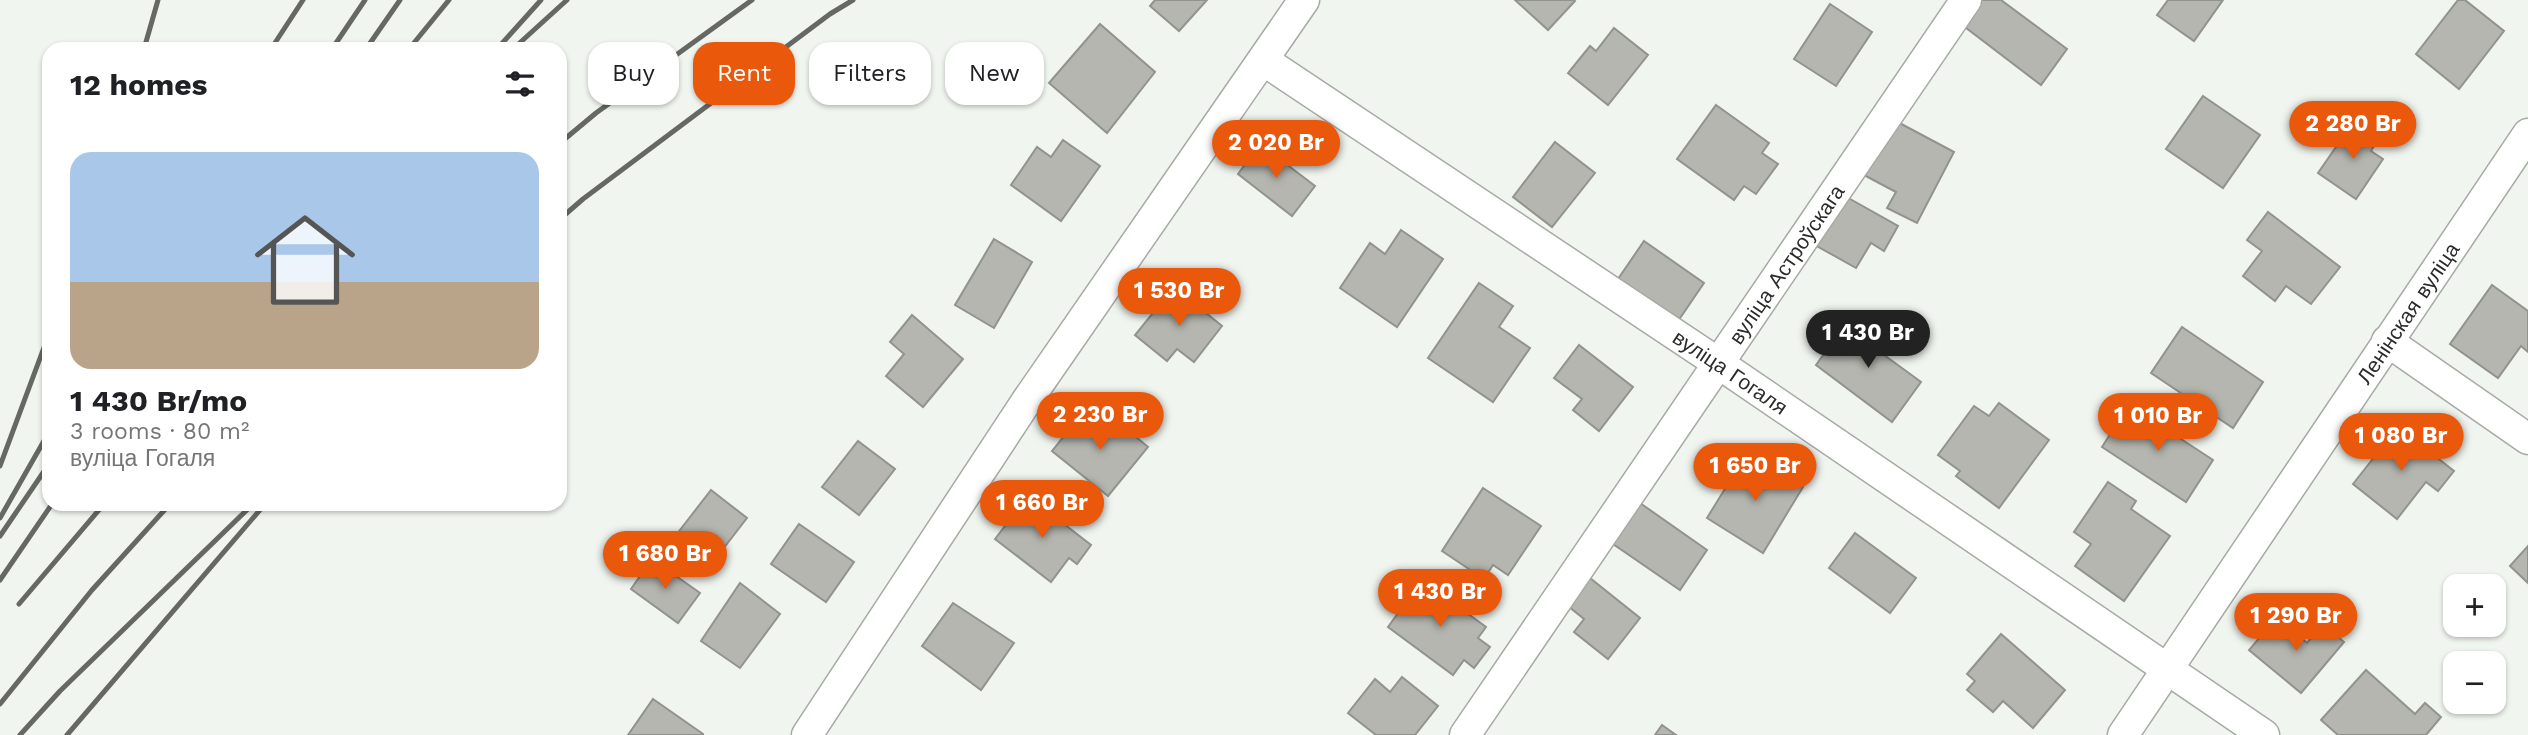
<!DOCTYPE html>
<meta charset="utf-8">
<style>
:root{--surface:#fff;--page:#f6f6f6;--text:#202124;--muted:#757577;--line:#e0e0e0;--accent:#ea580c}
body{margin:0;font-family:"Work Sans",sans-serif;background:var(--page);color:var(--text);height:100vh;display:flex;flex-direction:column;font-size:26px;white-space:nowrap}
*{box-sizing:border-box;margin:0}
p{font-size:23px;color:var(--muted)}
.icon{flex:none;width:38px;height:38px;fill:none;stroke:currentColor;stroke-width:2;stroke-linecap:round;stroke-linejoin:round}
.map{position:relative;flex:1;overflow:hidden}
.drawer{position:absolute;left:42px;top:42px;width:525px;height:469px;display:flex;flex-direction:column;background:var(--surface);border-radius:21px;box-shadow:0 2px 5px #0004}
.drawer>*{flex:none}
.guide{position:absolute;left:588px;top:42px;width:665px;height:63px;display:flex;gap:14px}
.tools{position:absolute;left:2443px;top:574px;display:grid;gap:14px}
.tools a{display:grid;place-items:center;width:63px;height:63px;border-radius:14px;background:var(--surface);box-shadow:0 2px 5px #0004;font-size:35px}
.price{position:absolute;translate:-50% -60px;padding:0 16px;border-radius:24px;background:var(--accent);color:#fff;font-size:23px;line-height:46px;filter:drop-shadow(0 2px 4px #0008)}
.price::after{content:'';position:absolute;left:50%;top:42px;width:21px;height:16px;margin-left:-10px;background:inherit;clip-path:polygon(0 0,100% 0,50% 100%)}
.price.selected{background:#222;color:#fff}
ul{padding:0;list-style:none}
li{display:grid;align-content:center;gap:14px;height:371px;padding:0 28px}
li+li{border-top:2px solid var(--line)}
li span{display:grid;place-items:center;height:217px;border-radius:21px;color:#555}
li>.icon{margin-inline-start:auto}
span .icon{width:126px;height:126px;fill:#fffc;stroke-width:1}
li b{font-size:30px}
h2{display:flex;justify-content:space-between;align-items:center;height:84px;padding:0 28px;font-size:30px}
.pill{padding:0 24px;border-radius:21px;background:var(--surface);box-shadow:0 2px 5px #0004;font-size:24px;line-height:63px}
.pill.selected{background:var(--accent);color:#fff}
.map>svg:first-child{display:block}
.building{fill:#b6b6b0;stroke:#93938e;stroke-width:2}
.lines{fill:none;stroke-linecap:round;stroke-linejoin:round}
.street-casing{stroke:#a7aaa4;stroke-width:33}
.street{stroke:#fff;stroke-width:30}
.rail{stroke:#666864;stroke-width:5}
.labels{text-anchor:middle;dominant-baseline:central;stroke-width:6;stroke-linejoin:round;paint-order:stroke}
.street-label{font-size:21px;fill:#2b2c2a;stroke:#fff}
</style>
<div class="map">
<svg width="2528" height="735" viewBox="0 0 2528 735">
<rect width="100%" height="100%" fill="#f1f5ef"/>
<g class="building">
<path d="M1155 0H1207L1179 31 1150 6Z"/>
<path d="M1515 0H1574L1575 1 1548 30Z"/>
<path d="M1973 0H2001L2067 49 2041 85 1957 21Z"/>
<path d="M2168 0H2223L2194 41 2157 15Z"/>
<path d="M2458 0H2465L2504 31 2459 89 2416 54Z"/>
<path d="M1830 4 1872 32 1836 86 1794 59Z"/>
<path d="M1100 24 1155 72 1107 133 1049 83Z"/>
<path d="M1614 28 1648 55 1608 105 1568 73 1590 46 1596 51Z"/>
<path d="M2203 96 2260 135 2223 188 2166 149Z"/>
<path d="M1716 105 1769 143 1762 153 1778 164 1756 194 1744 186 1734 200 1677 159Z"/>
<path d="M1892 119 1954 152 1917 223 1887 208 1896 192 1862 174Z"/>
<path d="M2354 121 2379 138 2371 151 2383 159 2356 199 2318 173Z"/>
<path d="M1063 140 1100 166 1061 221 1011 185 1037 147 1051 157Z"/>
<path d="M1555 142 1595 173 1552 227 1513 197Z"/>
<path d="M1260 144 1315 186 1292 216 1238 174Z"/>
<path d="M1843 195 1898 226 1884 251 1871 243 1856 268 1815 245Z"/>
<path d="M2268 212 2340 267 2311 304 2286 286 2275 301 2243 276 2262 251 2247 240Z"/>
<path d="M1401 230 1443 259 1397 327 1340 288 1370 243 1385 254Z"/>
<path d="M994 239 1032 262 994 328 955 305Z"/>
<path d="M1644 241 1704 283 1678 321 1618 279Z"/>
<path d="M1479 283 1513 306 1499 327 1530 348 1493 402 1428 358Z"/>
<path d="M2492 285 2528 311V352L2521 346 2498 378 2450 344Z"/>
<path d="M1174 287 1222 326 1194 362 1177 349 1167 361 1135 335Z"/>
<path d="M912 315 963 359 923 407 886 376 904 354 890 342Z"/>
<path d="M1851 317 1886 343 1880 352 1921 382 1892 422 1816 365Z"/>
<path d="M2182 327 2263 382 2233 428 2151 373Z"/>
<path d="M1579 345 1633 387 1599 431 1573 410 1582 399 1554 378Z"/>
<path d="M1999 403 2049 440 1999 508 1956 476 1960 471 1938 455 1974 406 1989 416Z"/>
<path d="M2129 405 2213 460 2186 502 2102 447Z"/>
<path d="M1085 410 1111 432 1119 423 1148 447 1108 496 1052 451Z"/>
<path d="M2398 427 2454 471 2438 491 2426 482 2397 519 2353 484Z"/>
<path d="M858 441 895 469 859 515 822 487Z"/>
<path d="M1747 453 1803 487 1763 553 1707 518Z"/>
<path d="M2108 482 2136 501 2131 509 2170 536 2124 601 2075 566 2091 544 2074 532Z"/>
<path d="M1483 488 1541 526 1508 575 1493 565 1484 579 1442 551Z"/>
<path d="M711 490 747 518 709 567 673 539Z"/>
<path d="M1028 496 1091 545 1077 564 1069 558 1051 582 995 539Z"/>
<path d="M1640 503 1707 550 1680 590 1613 544Z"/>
<path d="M799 524 854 562 826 602 771 564Z"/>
<path d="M1855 533 1916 578 1890 613 1829 568Z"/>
<path d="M2528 546V583L2510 566Z"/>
<path d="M652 559 700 593 678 623 631 589Z"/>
<path d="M1590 578 1640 618 1608 659 1574 632 1584 619 1568 606Z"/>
<path d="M1422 580 1486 627 1478 638 1490 647 1474 668 1464 660 1453 675 1388 627Z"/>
<path d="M740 583 780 614 740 668 701 641Z"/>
<path d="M953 603 1014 643 981 690 922 646Z"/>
<path d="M2277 617 2307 643 2323 624 2344 642 2301 693 2249 650Z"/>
<path d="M2001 634 2065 690 2033 728 2003 701 1993 712 1967 690 1975 681 1967 674Z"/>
<path d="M2366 670 2415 714 2425 703 2441 717 2426 735H2338L2321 720Z"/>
<path d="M1402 677 1438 706 1415 735H1376L1348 713 1375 679 1390 692Z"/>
<path d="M653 699 703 734V735H628Z"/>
<path d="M1662 725 1676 735H1655Z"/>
</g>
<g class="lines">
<defs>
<g id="street">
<path id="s1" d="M1263 60 1718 363 2264 735"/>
<path d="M2387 341 2528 439"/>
<path d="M807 735 1026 402 1304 0"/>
<path id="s2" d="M1465 735 1966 0"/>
<path id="s3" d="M2123 735 2528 134"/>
</g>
</defs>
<use href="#street" class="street-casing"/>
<use href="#street" class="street"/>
<g class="rail">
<path d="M144 49 158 0"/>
<path d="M271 49 303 0"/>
<path d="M332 49 365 0"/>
<path d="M366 49 400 0"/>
<path d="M409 49 449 0"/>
<path d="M497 49 541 0"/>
<path d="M513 49 567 0"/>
<path d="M560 143 596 113 752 0"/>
<path d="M560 219 583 199 830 14 853 0"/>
<path d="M0 466 49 334"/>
<path d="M0 518 49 432"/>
<path d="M0 536 49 464"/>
<path d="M0 580 52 504"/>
<path d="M19 604 104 504"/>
<path d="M0 704 92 590 170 504"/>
<path d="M20 735 60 691 253 504"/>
<path d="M67 735 265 504"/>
</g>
</g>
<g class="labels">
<g class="street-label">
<text stroke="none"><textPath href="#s2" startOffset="570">вуліца Астроўскага</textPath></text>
<text stroke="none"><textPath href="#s3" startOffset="509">Ленінская вуліца</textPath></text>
<text stroke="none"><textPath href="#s1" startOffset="562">вуліца Гогаля</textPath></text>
</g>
</g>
</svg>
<div class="tools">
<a>+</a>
<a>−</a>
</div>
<b class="price" style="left:2353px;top:161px">2 280 Br</b>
<b class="price" style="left:1276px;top:180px">2 020 Br</b>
<b class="price" style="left:1179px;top:328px">1 530 Br</b>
<b class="price selected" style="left:1868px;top:370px">1 430 Br</b>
<b class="price" style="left:1100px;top:452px">2 230 Br</b>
<b class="price" style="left:2158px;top:453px">1 010 Br</b>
<b class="price" style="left:2401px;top:473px">1 080 Br</b>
<b class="price" style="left:1755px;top:503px">1 650 Br</b>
<b class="price" style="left:1042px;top:540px">1 660 Br</b>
<b class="price" style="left:665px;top:591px">1 680 Br</b>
<b class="price" style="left:1440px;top:629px">1 430 Br</b>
<b class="price" style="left:2296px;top:653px">1 290 Br</b>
<div class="guide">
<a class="pill">Buy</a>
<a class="pill selected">Rent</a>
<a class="pill">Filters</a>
<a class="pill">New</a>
</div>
<section class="drawer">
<h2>12 homes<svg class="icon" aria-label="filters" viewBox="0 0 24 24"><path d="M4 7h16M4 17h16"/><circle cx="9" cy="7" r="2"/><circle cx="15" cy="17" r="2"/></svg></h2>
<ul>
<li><span style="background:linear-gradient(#a9c7e8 60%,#b9a48a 0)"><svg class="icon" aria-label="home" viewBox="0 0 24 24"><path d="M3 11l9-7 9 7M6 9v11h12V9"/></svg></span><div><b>1 430 Br/mo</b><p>3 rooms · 80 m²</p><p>вуліца Гогаля</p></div></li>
</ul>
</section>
</div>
